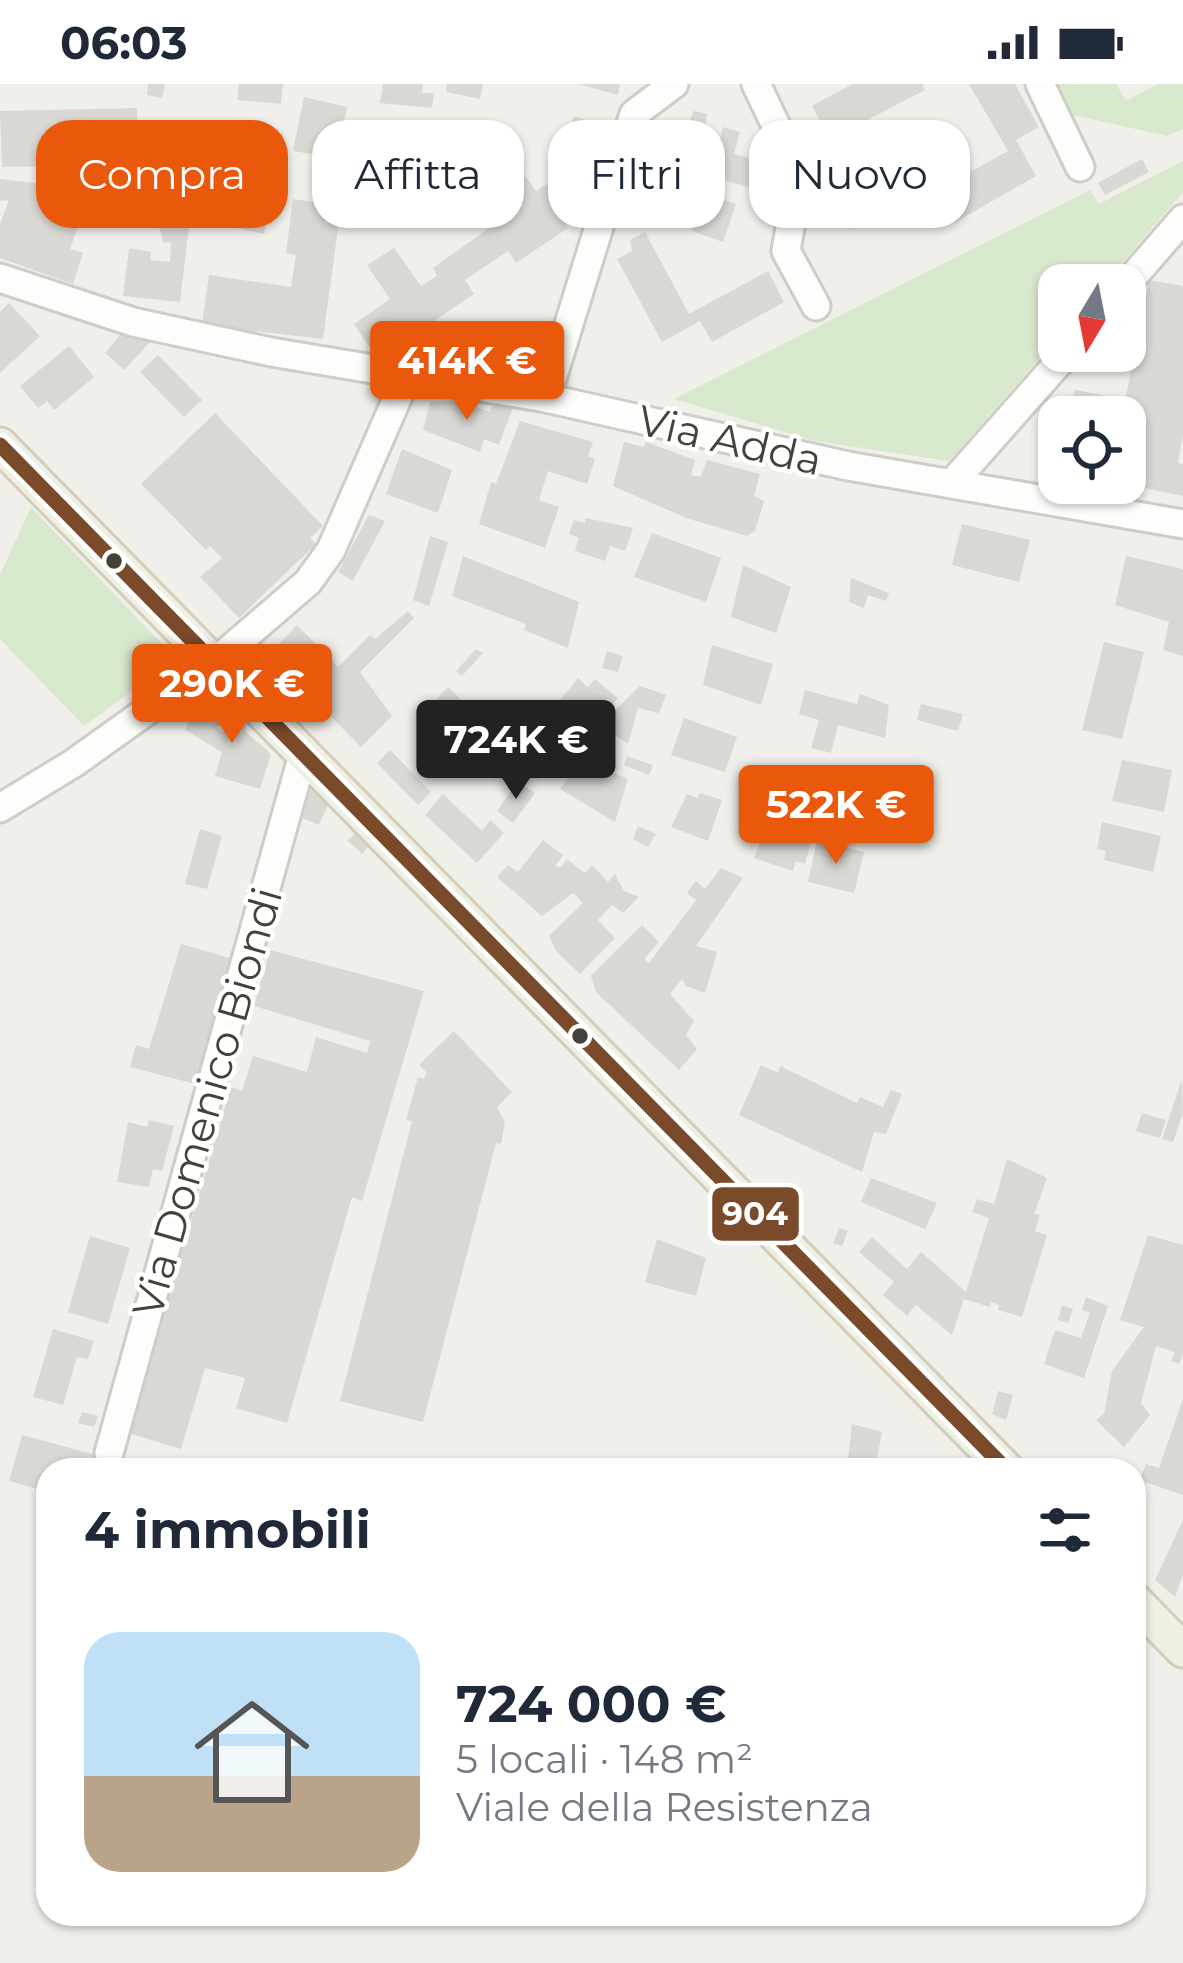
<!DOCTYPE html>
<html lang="it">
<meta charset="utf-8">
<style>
:root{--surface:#fff;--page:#f2f2f3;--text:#1f2937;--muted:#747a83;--line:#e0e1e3;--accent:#ea580c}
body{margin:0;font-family:Montserrat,sans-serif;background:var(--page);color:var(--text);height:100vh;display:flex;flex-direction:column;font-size:45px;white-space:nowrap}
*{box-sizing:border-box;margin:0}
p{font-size:39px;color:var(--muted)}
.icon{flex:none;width:66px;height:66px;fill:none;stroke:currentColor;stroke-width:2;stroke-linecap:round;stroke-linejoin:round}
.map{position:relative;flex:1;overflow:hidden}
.sheet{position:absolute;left:36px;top:1374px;width:1110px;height:468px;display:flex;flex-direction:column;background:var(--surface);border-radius:36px;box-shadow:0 3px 9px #0004}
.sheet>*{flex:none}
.hud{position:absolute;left:36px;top:36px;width:1113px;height:108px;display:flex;gap:24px}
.needle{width:78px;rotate:190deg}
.controls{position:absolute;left:1038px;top:180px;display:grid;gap:24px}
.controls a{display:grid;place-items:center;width:108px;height:108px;border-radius:24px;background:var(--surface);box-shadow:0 3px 9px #0004;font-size:60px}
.price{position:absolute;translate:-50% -102px;padding:0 27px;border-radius:12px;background:var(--accent);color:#fff;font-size:39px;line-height:78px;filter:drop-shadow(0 3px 6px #0008)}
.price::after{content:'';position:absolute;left:50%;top:72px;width:36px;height:27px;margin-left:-18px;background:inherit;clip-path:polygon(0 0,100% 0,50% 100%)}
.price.current{background:#222;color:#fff}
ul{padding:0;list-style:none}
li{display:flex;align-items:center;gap:36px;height:300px;padding:0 48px}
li+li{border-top:3px solid var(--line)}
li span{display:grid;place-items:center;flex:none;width:336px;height:240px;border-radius:36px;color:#555}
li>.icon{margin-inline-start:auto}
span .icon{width:144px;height:144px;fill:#fffc;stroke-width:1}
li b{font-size:51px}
h2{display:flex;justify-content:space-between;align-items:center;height:144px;padding:0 48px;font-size:51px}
.chip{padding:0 42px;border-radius:36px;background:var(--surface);box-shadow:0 3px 9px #0004;font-size:42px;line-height:108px}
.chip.current{background:var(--accent);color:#fff}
.status{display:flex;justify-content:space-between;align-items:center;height:84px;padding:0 60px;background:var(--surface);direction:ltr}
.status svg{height:33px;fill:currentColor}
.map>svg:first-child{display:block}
.green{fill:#d8e8cc}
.building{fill:#d9d8d3}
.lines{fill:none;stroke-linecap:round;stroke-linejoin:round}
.minor-casing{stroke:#cecdc8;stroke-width:33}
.major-casing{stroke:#d1ceb9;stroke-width:39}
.minor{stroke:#fdfdfc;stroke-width:27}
.major{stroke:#f0efe4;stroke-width:33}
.bus-1-casing{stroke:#fff;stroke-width:24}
.bus-1{stroke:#7a4b2a;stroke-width:15}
.bus-dot{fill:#454237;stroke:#fff;stroke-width:4.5}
.labels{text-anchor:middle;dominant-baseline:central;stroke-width:9;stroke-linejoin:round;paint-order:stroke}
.street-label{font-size:42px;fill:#454237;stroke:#fff}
.line-badge{stroke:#fff;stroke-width:4.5}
.badge-label{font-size:33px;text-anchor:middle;font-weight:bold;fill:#fff}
</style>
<div class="status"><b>06:03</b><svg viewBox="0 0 49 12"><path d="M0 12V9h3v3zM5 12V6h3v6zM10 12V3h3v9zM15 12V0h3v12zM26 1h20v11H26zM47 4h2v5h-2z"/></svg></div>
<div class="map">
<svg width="1183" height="1879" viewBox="0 0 1183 1879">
<rect width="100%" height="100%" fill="#f0efea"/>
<g class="green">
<path d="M1052 0H1116L1126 17 1158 0H1183V45L1167 52 1069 30Z"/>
<path d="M1183 77V108L1103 201H1059V252L949 377 815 357 674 315 1090 106 1099 120Z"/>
<path d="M31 423 176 575 84 642 0 555V491Z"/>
</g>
<g class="building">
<path d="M148 0H165L162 14 147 11Z"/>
<path d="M239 0H283L281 20 237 16Z"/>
<path d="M383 0H423L422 9H434L432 24 380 19Z"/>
<path d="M447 0H483L480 15 446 8Z"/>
<path d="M579 0H620L618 11Z"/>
<path d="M852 0H922L925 6 842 49 885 128 852 145 814 72 828 65 822 53 828 51 812 22Z"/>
<path d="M969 0H1015L1039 43 1016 56 1036 92 954 139 942 122 934 125 927 112 1008 67Z"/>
<path d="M304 13 347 23 337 74 293 67Z"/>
<path d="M137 24 138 86 89 78V64L61 65V82L2 83 0 27Z"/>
<path d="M694 27 707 30 695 99 660 92 667 53 681 56Z"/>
<path d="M574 32 605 43 599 61 567 51Z"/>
<path d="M234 40 283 50 264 150 220 140Z"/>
<path d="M723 43 740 48 734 70 766 78 757 106 711 92Z"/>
<path d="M1142 75 1149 88 1105 111 1098 99Z"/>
<path d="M514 76 536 107 569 86 585 109 557 128 568 144 516 179 508 167 465 196 474 210 413 251 407 242 372 267 354 240 390 215 367 181 394 164 421 202 437 192 433 184 510 129 486 94Z"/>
<path d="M131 92 133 109 63 110 100 121 92 143 79 139 70 165 83 169 73 200 0 174V140L9 116 0 117V95L37 99 39 94Z"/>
<path d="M165 98 194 101 180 218 123 212 129 164 151 168 150 176 170 178 171 159 163 158 159 142Z"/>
<path d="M705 110 736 120 723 158 692 147Z"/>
<path d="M293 115 341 122 323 255 202 241 209 191 291 203 296 171 286 169Z"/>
<path d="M645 148 689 230 768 187 784 218 712 258 700 237 662 258 617 175 632 167 630 156Z"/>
<path d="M1149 196 1183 202V351L1178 379 1183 380V412L1125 400 1122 333Z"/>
<path d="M9 219 40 252 0 289V228Z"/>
<path d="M127 243 155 253 124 286 105 269Z"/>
<path d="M69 262 94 293 54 326 47 317 38 324 20 302Z"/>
<path d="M158 271 202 316 184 333 140 288Z"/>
<path d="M1075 306 1113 313 1109 333H1069Z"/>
<path d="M461 317 490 328 493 320 513 323 499 361 484 355 480 368 423 346 430 318Z"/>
<path d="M215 329 323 442 310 454 316 460 239 534 200 493 222 474 210 462 206 466 141 400Z"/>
<path d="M520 337 593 358 588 372 595 375 587 400 548 387 539 416 559 423 545 464 479 440 491 398 496 400Z"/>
<path d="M1048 347 1059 349V379L1042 375Z"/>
<path d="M624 358 644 363 646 358 695 376 691 391 701 393 707 376 760 390 754 412 764 417 755 447 747 452 686 434 613 402Z"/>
<path d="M402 365 452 386 438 429 386 410Z"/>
<path d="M369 431 385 437 353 497 338 488Z"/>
<path d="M586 434 633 444 625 467 610 462 605 477 575 467 579 454 569 450 574 436 585 439Z"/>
<path d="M962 440 1030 456 1019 498 952 481Z"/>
<path d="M652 449 721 474 706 518 634 493Z"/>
<path d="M430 452 448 458 429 522 413 516Z"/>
<path d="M463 472 579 518 568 564 524 546 526 540 452 512Z"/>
<path d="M1126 472 1183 485V572L1163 566 1169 538 1115 521Z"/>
<path d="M743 481 791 503 776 549 731 533Z"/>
<path d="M851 494 889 509 886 517 868 511 864 524 849 518Z"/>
<path d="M408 527 414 534 360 588 392 632 361 663 269 570 297 541 338 583 370 551 375 555Z"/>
<path d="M1104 558 1144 568 1122 655 1082 646Z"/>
<path d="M712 561 773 580 761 621 703 601Z"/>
<path d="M476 565 483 569 462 592 456 587Z"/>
<path d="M607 567 623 572 618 588 602 584Z"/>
<path d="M578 594 588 603 595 595 618 614 579 661 556 640 562 634 552 626Z"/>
<path d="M640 602 666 611 659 629 638 624 628 660 600 641Z"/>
<path d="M448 603 479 634 449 666 420 633Z"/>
<path d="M805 606 857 620 860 610 889 621 885 654 838 641 831 669 811 664 819 636 799 630Z"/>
<path d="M226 611 238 622 217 644 227 650 231 636 246 642 245 647 271 670 260 705 215 692 222 668 185 646 194 628 204 635Z"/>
<path d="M921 620 963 630 958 647 917 636Z"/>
<path d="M530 629 564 659 530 696 506 678 505 668 501 672 491 664Z"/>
<path d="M684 634 737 653 725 688 671 671Z"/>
<path d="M390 666 431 708 418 721 377 679Z"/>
<path d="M627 672 653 681 649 691 624 681Z"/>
<path d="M582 676 628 695 615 738 560 705Z"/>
<path d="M1122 676 1172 686 1164 728 1112 717Z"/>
<path d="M518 698 535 709 513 739 497 727Z"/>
<path d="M316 704 329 718 319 741 302 734 310 707Z"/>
<path d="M700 709 722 716 708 757 671 743 687 710 697 714Z"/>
<path d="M443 710 482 747 490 736 504 749 477 779 425 731Z"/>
<path d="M776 720 809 727 804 753 812 754 805 780 796 777 793 787 754 774Z"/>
<path d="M1102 738 1161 752 1153 788 1104 776 1106 767 1097 765Z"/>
<path d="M638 742 656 750 648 763 633 755Z"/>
<path d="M200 745 222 752 207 805 185 800Z"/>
<path d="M356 749 370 761 362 770 347 756Z"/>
<path d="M543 756 563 771 555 782 560 784 567 775 585 789 592 781 608 798 615 790 624 807 639 813 623 829 612 821 598 836 615 854 580 890 556 867 549 852 583 819 573 809 542 832 497 793 508 781 518 788Z"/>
<path d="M817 756 864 768 854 809 808 798Z"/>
<path d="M721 784 743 794 696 862 717 868 705 909 686 902 682 895 670 910 694 937 686 951 697 965 679 986 596 908 591 892 642 841 659 858 644 875 649 879 696 816 687 809 696 797 705 805Z"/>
<path d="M181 860 237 876 199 1001 130 983 136 961 149 965Z"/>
<path d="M270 866 424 907 362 1117 352 1113 287 1339 236 1324 245 1294 205 1284 181 1365 128 1349 231 1003 242 1007 253 972 307 988 316 953 367 969 370 957 254 922Z"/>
<path d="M454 947 512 1008 497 1023 505 1038 501 1060 496 1059 423 1338 340 1317 412 1037 406 1036 418 993 424 995 427 989 419 981Z"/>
<path d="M761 981 778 989 780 982 857 1019 860 1013 883 1023 891 1006 902 1010 886 1050 874 1048 862 1088 739 1031Z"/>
<path d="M1182 995 1183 1029 1173 1058 1162 1055Z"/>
<path d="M1142 1029 1166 1036 1160 1054 1136 1047Z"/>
<path d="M149 1036 174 1042 162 1087 153 1085 149 1103 117 1098 128 1038 147 1043Z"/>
<path d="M1007 1075 1047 1094 1034 1130 1040 1131 1035 1147 1047 1151 1022 1233 998 1226 999 1221 991 1218 990 1223 964 1215 952 1251 916 1221 907 1232 883 1211 894 1198 859 1168 872 1153 907 1185 921 1168 966 1208 989 1134 972 1128 977 1115 994 1120Z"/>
<path d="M871 1094 937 1119 925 1145 861 1118Z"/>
<path d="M791 1105 802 1115 792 1126 783 1116Z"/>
<path d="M839 1144 848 1147 842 1162 833 1159Z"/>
<path d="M1148 1151 1183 1161V1271L1179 1280 1171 1277 1175 1268 1156 1262 1141 1319 1150 1331 1124 1363 1096 1336 1104 1330 1112 1287 1144 1243 1120 1236Z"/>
<path d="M90 1152 130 1164 108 1240 68 1228Z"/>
<path d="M657 1155 706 1174 696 1212 645 1198Z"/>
<path d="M1086 1213 1108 1222 1084 1294 1044 1280 1055 1246 1081 1254 1090 1229 1082 1226Z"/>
<path d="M1062 1221 1073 1225 1068 1239 1058 1236Z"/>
<path d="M53 1245 94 1257 88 1275 77 1273 63 1321 33 1313Z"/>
<path d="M998 1307 1013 1311 1006 1336 992 1330Z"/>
<path d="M1183 1315V1411L1142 1397 1141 1392 1146 1380 1159 1384Z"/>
<path d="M82 1328 98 1332 94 1343 78 1339Z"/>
<path d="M852 1340 882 1348 875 1385 848 1376Z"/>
<path d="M22 1351 115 1376 113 1386H48V1408L9 1397Z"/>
<path d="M1183 1436V1491L1175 1513 1155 1496Z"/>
</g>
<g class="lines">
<defs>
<g id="minor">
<path d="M756 0 791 73 797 102 786 167 816 222"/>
<path d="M1040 0 1080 83"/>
<path d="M0 194 133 238 271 268 546 314 848 382 1183 440"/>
<path d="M1125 202 1183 135"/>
<path d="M546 314 634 30 674 0"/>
<path d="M954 397 1069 267"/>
<path d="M0 724 74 679 215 578 308 498 331 466 406 294"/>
<path d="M109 1369 304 667"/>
</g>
<g id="major">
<path d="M0 361 1007 1386"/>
<path d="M1134 1516 1183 1566"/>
</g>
</defs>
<use href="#minor" class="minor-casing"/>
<use href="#major" class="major-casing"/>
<use href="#minor" class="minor"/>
<use href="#major" class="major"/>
<defs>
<path id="bus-1" d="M0 361 1007 1386"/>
</defs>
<use href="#bus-1" class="bus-1-casing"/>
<use href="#bus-1" class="bus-1"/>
</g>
<g class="bus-dot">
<circle cx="114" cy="477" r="10"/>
<circle cx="580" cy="952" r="10"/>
</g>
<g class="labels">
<g class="street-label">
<text transform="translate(730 356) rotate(13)">Via Adda</text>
<text transform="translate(207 1018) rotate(-74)">Via Domenico Biondi</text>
</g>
</g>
<rect class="line-badge" x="710" y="1101" width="91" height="58" rx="12" fill="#7a4b2a"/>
<g class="badge-label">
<text x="755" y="1141">904</text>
</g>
</svg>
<div class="controls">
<a><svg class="needle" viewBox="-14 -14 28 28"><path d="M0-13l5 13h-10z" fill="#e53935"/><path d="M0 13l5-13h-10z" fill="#747a83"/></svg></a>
<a><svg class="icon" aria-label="locate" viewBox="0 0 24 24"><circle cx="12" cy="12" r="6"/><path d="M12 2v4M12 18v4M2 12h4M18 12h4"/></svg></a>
</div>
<b class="price" style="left:467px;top:339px">414K €</b>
<b class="price" style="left:232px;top:662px">290K €</b>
<b class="price current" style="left:516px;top:718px">724K €</b>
<b class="price" style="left:836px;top:783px">522K €</b>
<div class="hud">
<a class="chip current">Compra</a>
<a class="chip">Affitta</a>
<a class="chip">Filtri</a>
<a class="chip">Nuovo</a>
</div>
<section class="sheet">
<h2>4 immobili<svg class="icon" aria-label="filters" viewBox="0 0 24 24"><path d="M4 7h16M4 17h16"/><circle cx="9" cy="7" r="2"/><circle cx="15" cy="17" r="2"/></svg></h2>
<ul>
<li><span style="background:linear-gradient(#bfe0f5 60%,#b9a48a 0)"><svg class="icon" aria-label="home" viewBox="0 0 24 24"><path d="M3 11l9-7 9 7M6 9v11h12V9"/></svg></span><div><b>724 000 €</b><p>5 locali · 148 m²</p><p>Viale della Resistenza</p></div></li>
</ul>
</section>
</div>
